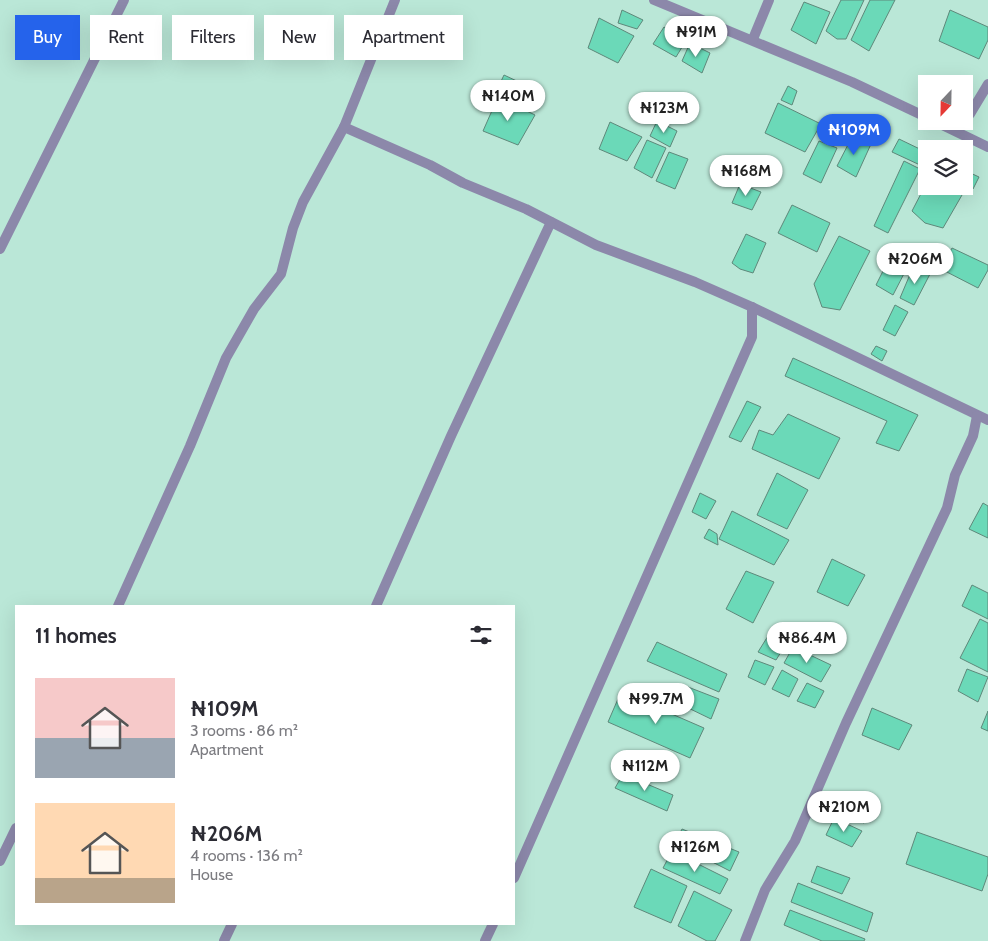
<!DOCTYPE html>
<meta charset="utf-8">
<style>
:root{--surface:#fff;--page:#f7f7f7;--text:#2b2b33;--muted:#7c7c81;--accent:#2563eb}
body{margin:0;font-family:Cabin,sans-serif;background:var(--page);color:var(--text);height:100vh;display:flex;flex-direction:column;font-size:19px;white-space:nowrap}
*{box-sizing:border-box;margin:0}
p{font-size:16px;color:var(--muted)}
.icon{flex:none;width:28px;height:28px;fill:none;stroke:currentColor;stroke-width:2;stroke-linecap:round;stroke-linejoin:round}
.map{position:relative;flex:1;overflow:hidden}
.sheet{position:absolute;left:15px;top:605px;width:500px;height:320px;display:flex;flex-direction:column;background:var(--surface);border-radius:0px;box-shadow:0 5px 20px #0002}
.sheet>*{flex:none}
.guide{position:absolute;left:15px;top:15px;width:500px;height:45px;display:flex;gap:10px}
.needle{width:32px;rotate:202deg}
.buttons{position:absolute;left:918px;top:75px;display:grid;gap:10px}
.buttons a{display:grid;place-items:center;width:55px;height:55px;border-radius:0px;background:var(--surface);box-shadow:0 5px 20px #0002;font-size:25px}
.price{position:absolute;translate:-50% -42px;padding:0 11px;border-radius:18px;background:#fff;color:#222;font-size:16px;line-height:32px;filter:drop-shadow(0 1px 2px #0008)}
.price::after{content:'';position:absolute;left:50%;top:30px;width:15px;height:11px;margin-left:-8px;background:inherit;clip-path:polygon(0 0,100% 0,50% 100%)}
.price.selected{background:var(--accent);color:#fff}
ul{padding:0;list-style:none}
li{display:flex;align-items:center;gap:15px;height:125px;padding:0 20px}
li span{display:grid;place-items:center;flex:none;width:140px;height:100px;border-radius:0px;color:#555}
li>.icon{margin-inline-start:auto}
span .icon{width:60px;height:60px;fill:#fffc;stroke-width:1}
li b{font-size:21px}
h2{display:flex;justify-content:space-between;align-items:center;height:60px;padding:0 20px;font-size:21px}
.pill{padding:0 18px;border-radius:0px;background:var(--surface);box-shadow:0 5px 20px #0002;font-size:18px;line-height:45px}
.pill.selected{background:var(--accent);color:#fff}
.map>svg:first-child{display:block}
.building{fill:#6bd9b8;stroke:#5e887a}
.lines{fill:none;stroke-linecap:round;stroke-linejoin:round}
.street{stroke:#8c88aa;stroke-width:10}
</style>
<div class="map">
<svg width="988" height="941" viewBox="0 0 988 941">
<rect width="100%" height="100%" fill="#bae7d7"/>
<g class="building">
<path d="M841 0H864L846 39H837L826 31Z"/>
<path d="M870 0H895L869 51 851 40Z"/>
<path d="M804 2 830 12 816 44 791 30Z"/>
<path d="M622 10 643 20 637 29 618 23Z"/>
<path d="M950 10 988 27V40L979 59 939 41Z"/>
<path d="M599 18 634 36 618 63 588 48Z"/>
<path d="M664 27 687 39 676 57 653 44Z"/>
<path d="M690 43 710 53 702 73 682 61Z"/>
<path d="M504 75 538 91 532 105 496 92Z"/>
<path d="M788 86 797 91 792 105 781 100Z"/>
<path d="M498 97 535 115 518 145 483 131Z"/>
<path d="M778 103 821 124 805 152 765 133Z"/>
<path d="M657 121 677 131 670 147 650 136Z"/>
<path d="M610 122 642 137 627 161 599 149Z"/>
<path d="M853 135 871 144 856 177 837 166Z"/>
<path d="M899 139 926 152 920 165 892 152Z"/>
<path d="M647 140 666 148 652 178 634 168Z"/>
<path d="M819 141 837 148 821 183 803 174Z"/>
<path d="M669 152 688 159 675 189 656 181Z"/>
<path d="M904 161 920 169 888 233 874 226Z"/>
<path d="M964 170 979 177 973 189 964 185Z"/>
<path d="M740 184 761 192 752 210 732 203Z"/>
<path d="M926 184V186H947L962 195 943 228 925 223 912 211Z"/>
<path d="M792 205 830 223 817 252 778 233Z"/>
<path d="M746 234 766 243 753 273 740 269 732 263Z"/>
<path d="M839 236 870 251 840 310 822 307 814 284Z"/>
<path d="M952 248 988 265V270L978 288 941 269Z"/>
<path d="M891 255 910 262 893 295 876 285Z"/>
<path d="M914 265 930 274 914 305 900 298Z"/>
<path d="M895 305 908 312 895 336 883 330Z"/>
<path d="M876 346 887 351 882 361 871 354Z"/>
<path d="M793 358 918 415 899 451 876 443 887 421 785 376Z"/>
<path d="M747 401 761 407 741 442 729 437Z"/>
<path d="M788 414 840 438 819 479 752 449 759 430 773 435Z"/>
<path d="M777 473 808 490 787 529 757 515Z"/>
<path d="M700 493 716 501 706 519 692 512Z"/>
<path d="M983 503 988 506V538L969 529Z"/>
<path d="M732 511 789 540 774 565 719 539Z"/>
<path d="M709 529 717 534 718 545 704 538Z"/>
<path d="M832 559 865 575 848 606 817 592Z"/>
<path d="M746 571 774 582 753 623 726 609Z"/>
<path d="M972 585 988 593V619L962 606Z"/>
<path d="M980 619 988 623V672L960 658Z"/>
<path d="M768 636 786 644 776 660 758 652Z"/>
<path d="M657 642 727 674 719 692 647 661Z"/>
<path d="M793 647 831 665 821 682 784 663Z"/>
<path d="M755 660 774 667 765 685 748 677Z"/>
<path d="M967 669 988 677 978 702 958 691Z"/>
<path d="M782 670 798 679 789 697 772 689Z"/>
<path d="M807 683 824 691 815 708 797 701Z"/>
<path d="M688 687 719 699 711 719 680 704Z"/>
<path d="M621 692 704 728 690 758 608 722Z"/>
<path d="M872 708 912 725 899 750 862 735Z"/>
<path d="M988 711V731L981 728Z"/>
<path d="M623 774 673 795 667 811 615 788Z"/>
<path d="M859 797 874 804 864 823 850 817Z"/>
<path d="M834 818 862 831 852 847 826 835Z"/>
<path d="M682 829 739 852 730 871 675 843Z"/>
<path d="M917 832 988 857V874L982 891 906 864Z"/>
<path d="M672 851 728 879 720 894 663 868Z"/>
<path d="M817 866 850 878 842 894 811 882Z"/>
<path d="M651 869 687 886 671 923 634 907Z"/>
<path d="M798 883 873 913 867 932 791 902Z"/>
<path d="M694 891 732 910 715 941H707L678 926Z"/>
<path d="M790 910 865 939 864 941H822L784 925Z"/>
</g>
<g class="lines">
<g class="street">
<path d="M654 0 852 82 926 117"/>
<path d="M753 39 769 0"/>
<path d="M964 120 970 114 988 84"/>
<path d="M934 121 988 147"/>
<path d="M344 127 430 165 463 183 526 209 596 245 695 282 752 307 988 420"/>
<path d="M0 249 124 0"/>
<path d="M118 606 190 446 226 358 254 309 281 274 293 228 303 202 344 127 395 0"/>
<path d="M376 606 451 436 551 222"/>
<path d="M0 861 16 828"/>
<path d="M514 878 752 337V307"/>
<path d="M224 941 232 924"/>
<path d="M485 941 493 924"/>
<path d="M745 941 765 890 795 841 846 723 947 508 955 475 973 436 977 416"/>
</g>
</g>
</svg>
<div class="buttons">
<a><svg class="needle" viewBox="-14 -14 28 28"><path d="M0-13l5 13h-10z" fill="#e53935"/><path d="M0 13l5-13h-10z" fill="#7c7c81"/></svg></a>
<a><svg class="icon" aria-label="layers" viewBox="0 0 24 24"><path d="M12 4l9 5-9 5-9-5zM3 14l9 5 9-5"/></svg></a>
</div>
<b class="price" style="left:696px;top:58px">₦91M</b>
<b class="price" style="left:508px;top:122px">₦140M</b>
<b class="price" style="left:664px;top:134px">₦123M</b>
<b class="price selected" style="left:854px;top:156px">₦109M</b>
<b class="price" style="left:746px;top:197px">₦168M</b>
<b class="price" style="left:915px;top:285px">₦206M</b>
<b class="price" style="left:807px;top:664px">₦86.4M</b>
<b class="price" style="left:656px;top:725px">₦99.7M</b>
<b class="price" style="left:645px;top:792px">₦112M</b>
<b class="price" style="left:844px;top:833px">₦210M</b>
<b class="price" style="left:695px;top:873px">₦126M</b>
<div class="guide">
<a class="pill selected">Buy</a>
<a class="pill">Rent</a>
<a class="pill">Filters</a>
<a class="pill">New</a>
<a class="pill">Apartment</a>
</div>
<section class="sheet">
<h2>11 homes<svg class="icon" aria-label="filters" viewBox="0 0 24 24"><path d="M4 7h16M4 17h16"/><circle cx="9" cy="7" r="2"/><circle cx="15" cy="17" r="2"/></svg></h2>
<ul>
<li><span style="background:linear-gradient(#f6c9c9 60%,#9aa5b1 0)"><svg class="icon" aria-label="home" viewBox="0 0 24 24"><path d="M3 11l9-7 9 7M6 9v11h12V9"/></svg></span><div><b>₦109M</b><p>3 rooms · 86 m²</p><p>Apartment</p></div></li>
<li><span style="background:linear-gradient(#ffd9b3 75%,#b9a48a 0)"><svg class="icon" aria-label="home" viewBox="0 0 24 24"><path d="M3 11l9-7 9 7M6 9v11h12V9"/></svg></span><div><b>₦206M</b><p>4 rooms · 136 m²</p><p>House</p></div></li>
</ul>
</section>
</div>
